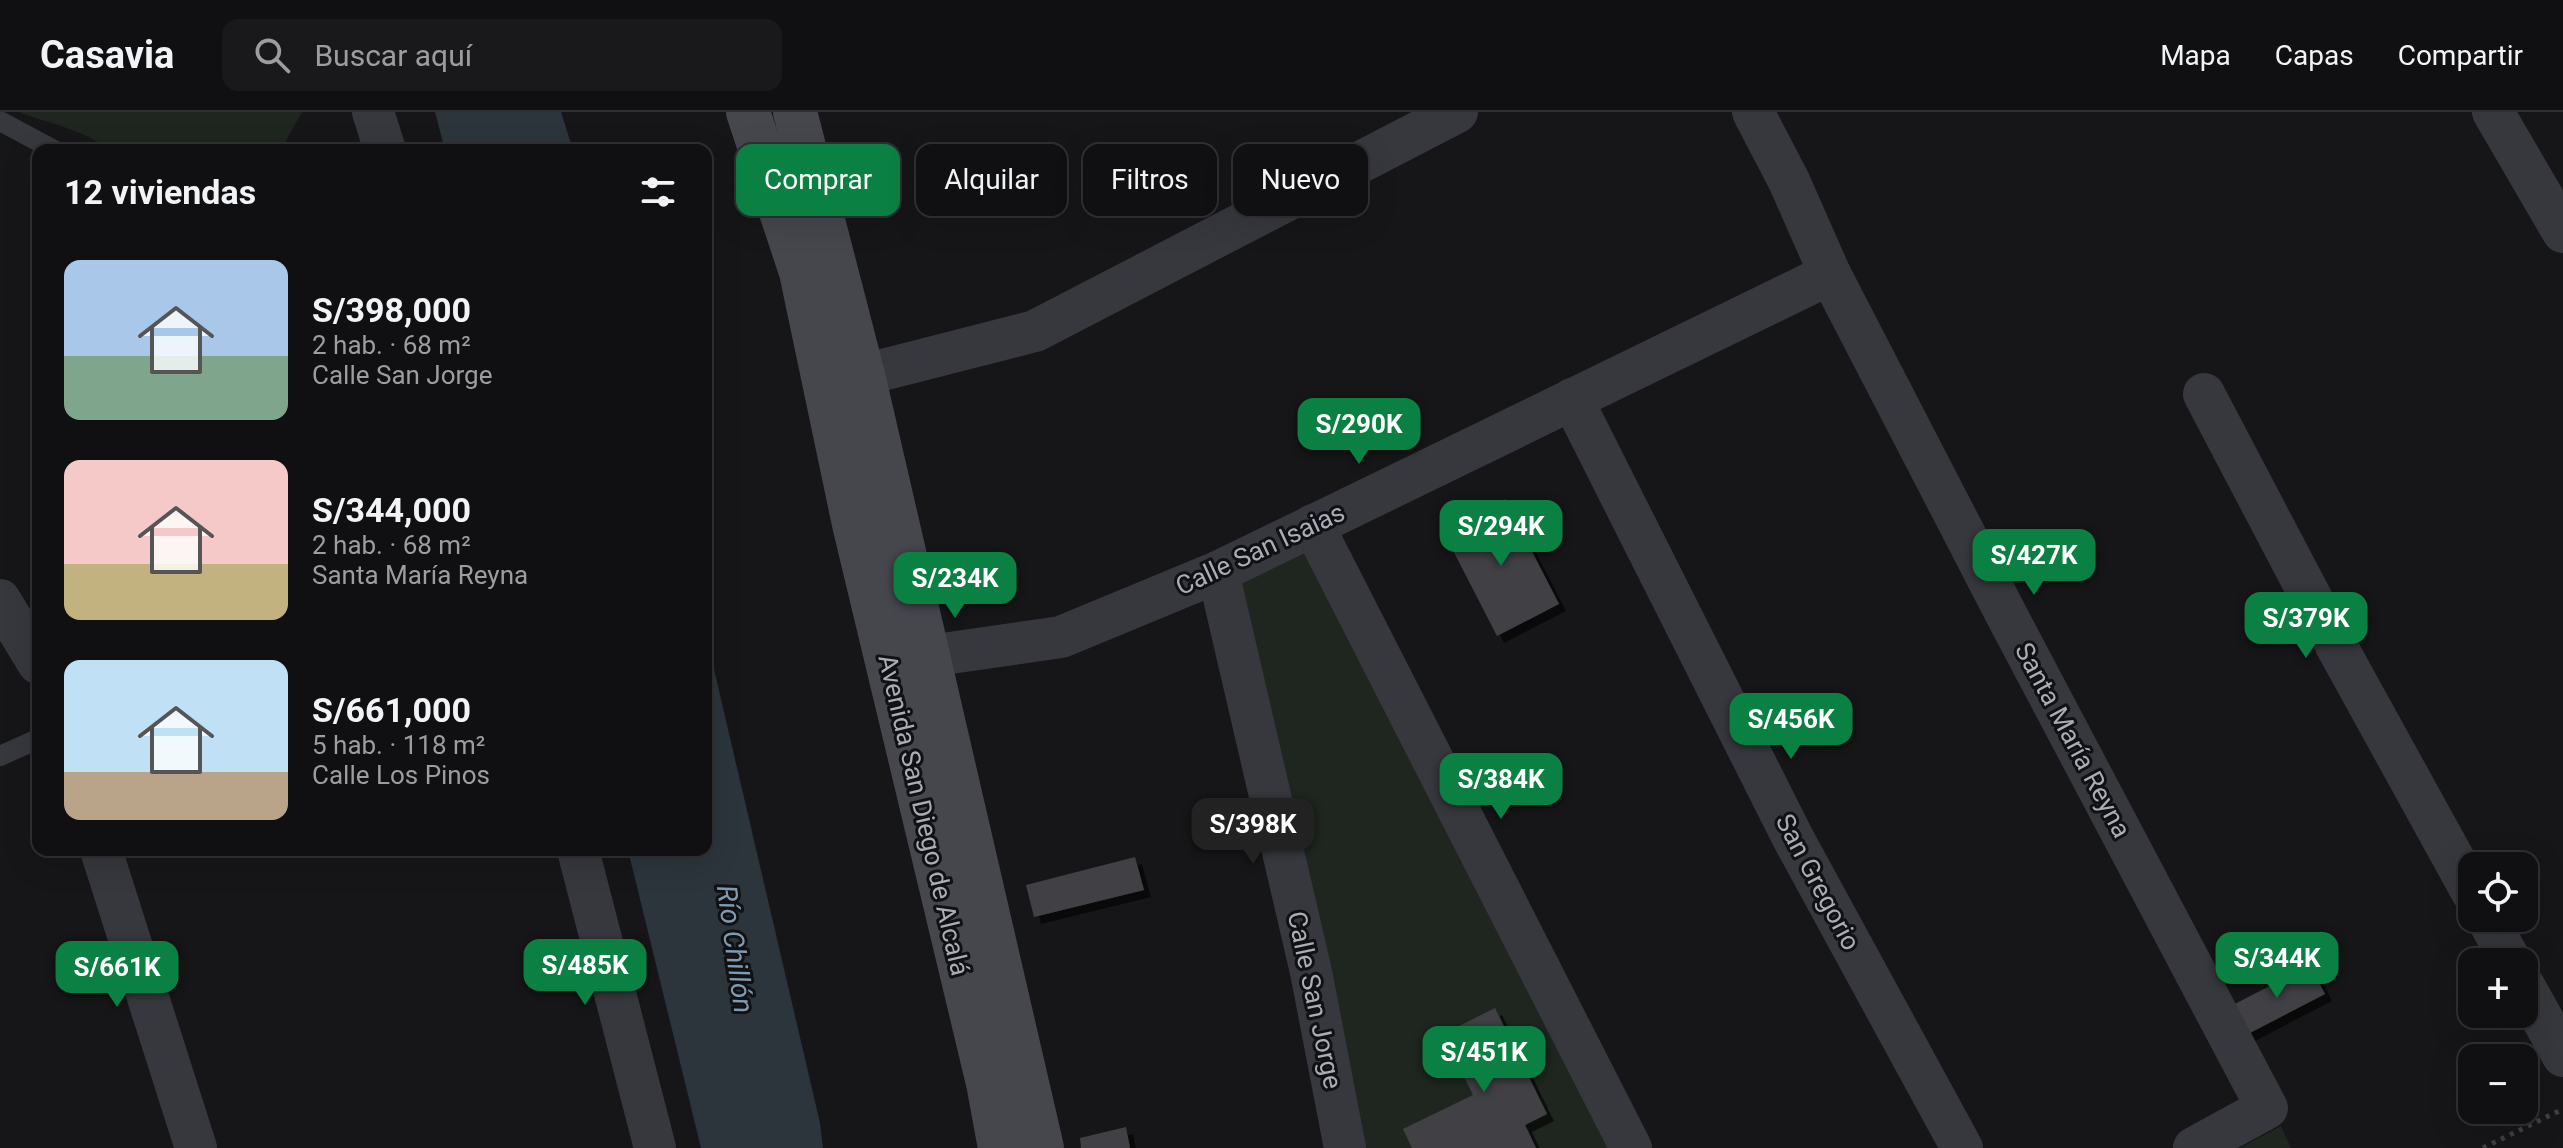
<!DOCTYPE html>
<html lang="es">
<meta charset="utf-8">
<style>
:root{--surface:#101012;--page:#19191b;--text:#f1f3f6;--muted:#9c9d9f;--line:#303032;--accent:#0b8043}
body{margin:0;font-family:Roboto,sans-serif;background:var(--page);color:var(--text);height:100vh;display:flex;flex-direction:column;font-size:30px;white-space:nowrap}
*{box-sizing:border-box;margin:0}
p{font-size:26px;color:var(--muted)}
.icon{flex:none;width:44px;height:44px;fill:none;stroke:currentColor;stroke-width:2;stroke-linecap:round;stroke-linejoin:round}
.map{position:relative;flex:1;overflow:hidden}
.drawer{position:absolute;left:32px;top:32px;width:680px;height:712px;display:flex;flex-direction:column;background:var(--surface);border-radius:16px;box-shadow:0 8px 32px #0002,0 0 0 2px var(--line)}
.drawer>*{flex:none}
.guide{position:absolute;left:736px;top:32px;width:760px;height:72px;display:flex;gap:16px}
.tools{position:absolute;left:2458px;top:740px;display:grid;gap:16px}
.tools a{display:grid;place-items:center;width:80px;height:80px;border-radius:16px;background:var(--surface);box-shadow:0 8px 32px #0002,0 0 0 2px var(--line);font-size:40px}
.price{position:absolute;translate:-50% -68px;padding:0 18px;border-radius:16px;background:var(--accent);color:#fff;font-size:26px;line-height:52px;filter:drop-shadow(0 2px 4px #0008)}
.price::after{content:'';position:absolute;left:50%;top:48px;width:24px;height:18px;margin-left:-12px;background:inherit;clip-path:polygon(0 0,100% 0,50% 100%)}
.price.on{background:#222;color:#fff}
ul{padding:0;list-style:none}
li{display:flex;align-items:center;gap:24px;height:200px;padding:0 32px}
li span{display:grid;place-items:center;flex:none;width:224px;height:160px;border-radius:16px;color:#555}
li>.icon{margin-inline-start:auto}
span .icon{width:96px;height:96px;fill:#fffc;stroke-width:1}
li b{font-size:34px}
h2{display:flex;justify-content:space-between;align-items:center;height:96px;padding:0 32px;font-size:34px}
.tag{padding:0 28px;border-radius:16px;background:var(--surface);box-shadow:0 8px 32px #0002,0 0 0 2px var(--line);font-size:28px;line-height:72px}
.tag.on{background:var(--accent);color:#fff}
header{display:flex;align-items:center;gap:48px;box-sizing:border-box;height:112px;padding:0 40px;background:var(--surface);border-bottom:2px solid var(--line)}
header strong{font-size:38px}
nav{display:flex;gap:44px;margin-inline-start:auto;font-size:28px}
.search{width:560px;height:72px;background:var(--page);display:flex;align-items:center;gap:20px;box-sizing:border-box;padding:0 28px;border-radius:16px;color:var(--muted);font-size:30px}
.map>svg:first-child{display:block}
.green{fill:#1e261f}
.water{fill:#2c353c}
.building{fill:#404145;filter:url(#shadow)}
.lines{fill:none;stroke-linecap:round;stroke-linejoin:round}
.path{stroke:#3d3f44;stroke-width:5;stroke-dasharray:4 6;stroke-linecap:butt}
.service{stroke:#37383d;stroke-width:20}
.minor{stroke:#37383d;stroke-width:42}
.secondary{stroke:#45474d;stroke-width:44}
.labels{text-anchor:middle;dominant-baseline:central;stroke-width:6;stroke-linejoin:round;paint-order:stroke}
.street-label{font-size:26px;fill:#a8adb8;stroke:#111113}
.water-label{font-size:28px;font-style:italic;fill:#7f9bb3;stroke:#111113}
</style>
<header>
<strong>Casavia</strong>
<div class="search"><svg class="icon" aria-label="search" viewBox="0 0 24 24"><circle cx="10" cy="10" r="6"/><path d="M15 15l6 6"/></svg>Buscar aquí</div>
<nav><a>Mapa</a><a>Capas</a><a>Compartir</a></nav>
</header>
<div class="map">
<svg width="2563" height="1036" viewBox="0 0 2563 1036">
<defs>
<filter id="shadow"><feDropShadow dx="7" dy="7" stdDeviation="0" flood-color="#0009"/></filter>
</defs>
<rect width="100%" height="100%" fill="#161618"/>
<g class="green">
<path d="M19 0H302L281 38H109C90 20 45 10 19 0Z"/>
<path d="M1309 429 1617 1036H1355L1230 468Z"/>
<path d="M2281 1014 2291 1036H2240Z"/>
</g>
<g class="water">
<path d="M435 0H561L573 38H445Z"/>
<path d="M706 523 820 1011 823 1036H701L628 738H706Z"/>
</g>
<g class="building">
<path d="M1505 387 1559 492 1497 524 1443 419Z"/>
<path d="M1135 745 1144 778 1034 805 1026 773Z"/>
<path d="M2310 853 2325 882 2244 924 2229 895Z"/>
<path d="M1495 896 1547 1002 1525 1013 1536 1036H1412L1403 1017 1473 983 1443 922Z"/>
<path d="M1126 1015 1130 1036H1081L1080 1026Z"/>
</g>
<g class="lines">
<path class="path" d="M2483 1036 2563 997"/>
<g class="service">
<path d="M0 9 54 38"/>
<path d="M0 644 38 627"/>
</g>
<g class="minor">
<path d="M373 0 385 38"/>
<path d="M1753 0 1789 69 1830 162 2006 502 2267 996 2194 1036"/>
<path d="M2493 0 2563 120"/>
<path d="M863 263 1035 219 1457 0"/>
<path d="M2204 282 2338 537 2472 780"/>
<path d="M1572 287 1793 726 1962 1036"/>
<path d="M1313 413 1631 1036"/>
<path d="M1218 460 1311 860 1345 1036"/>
<path d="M0 488 38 551"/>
<path d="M894 549 1061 525 1218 460 1830 162"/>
<path d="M101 738 196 1036"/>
<path d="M578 738 655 1036"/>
<path d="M2487 806 2511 850"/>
<path d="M2524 874 2563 944"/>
</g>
<g class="secondary">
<path d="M748 0 801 160 854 412 988 971 1000 1036"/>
<path d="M795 0 863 263 1042 1036"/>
</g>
</g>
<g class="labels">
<g class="street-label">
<text transform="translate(1260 437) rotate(-25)">Calle San Isaias</text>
<text transform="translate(2073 628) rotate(62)">Santa María Reyna</text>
<text transform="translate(924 703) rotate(77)">Avenida San Diego de Alcalá</text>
<text transform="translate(1818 770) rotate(62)">San Gregorio</text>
<text transform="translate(1315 888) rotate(78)">Calle San Jorge</text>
</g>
<g class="water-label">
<text transform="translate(735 837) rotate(82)">Río Chillón</text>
</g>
</g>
</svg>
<div class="tools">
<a><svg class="icon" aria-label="locate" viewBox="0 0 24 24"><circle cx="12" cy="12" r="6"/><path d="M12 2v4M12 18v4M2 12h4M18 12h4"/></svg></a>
<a>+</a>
<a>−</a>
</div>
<b class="price" style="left:1359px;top:354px">S/290K</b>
<b class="price" style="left:1501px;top:456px">S/294K</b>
<b class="price" style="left:2034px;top:485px">S/427K</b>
<b class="price" style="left:955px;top:508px">S/234K</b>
<b class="price" style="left:2306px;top:548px">S/379K</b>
<b class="price" style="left:1791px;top:649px">S/456K</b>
<b class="price" style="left:1501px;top:709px">S/384K</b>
<b class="price on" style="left:1253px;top:754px">S/398K</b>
<b class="price" style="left:2277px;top:888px">S/344K</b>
<b class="price" style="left:585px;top:895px">S/485K</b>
<b class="price" style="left:117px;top:897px">S/661K</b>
<b class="price" style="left:1484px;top:982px">S/451K</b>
<div class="guide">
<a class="tag on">Comprar</a>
<a class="tag">Alquilar</a>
<a class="tag">Filtros</a>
<a class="tag">Nuevo</a>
</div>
<section class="drawer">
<h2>12 viviendas<svg class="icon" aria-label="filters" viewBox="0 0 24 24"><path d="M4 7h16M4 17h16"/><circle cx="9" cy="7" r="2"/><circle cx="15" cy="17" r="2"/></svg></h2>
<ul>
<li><span style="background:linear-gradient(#a9c7e8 60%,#7fa58c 0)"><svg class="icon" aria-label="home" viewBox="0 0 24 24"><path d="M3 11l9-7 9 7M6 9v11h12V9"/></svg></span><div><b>S/398,000</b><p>2 hab. · 68 m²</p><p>Calle San Jorge</p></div></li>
<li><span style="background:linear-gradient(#f6c9c9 65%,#c2b280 0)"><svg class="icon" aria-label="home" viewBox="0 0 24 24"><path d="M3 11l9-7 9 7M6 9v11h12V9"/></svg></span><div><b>S/344,000</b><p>2 hab. · 68 m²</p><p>Santa María Reyna</p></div></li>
<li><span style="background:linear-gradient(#bfe0f5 70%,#b9a48a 0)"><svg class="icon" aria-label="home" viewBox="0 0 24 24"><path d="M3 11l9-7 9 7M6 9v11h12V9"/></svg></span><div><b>S/661,000</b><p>5 hab. · 118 m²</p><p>Calle Los Pinos</p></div></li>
</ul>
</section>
</div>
